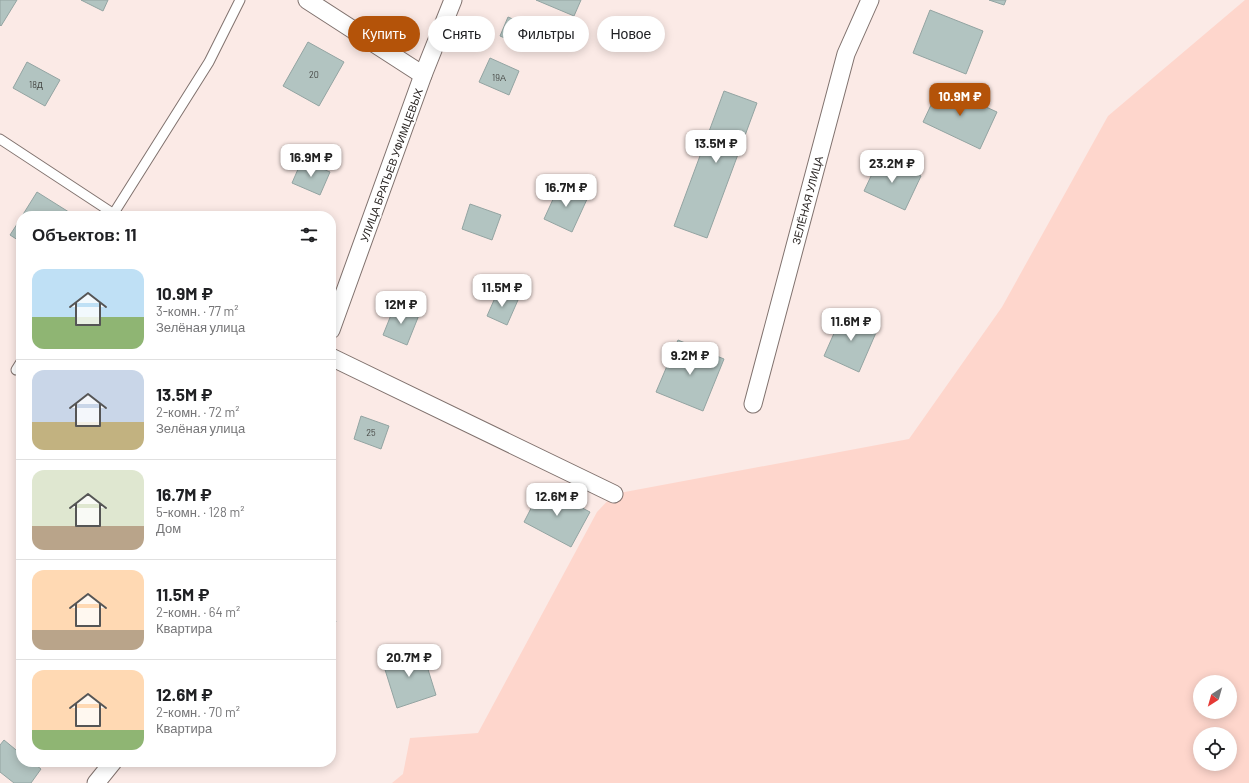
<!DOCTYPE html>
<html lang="ru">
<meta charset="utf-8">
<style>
:root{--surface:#fff;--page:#f6f6f6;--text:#202124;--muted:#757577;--line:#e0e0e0;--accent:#b45309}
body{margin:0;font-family:Barlow,sans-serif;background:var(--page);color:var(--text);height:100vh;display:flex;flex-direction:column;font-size:15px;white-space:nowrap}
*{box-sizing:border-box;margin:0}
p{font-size:13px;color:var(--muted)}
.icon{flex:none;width:22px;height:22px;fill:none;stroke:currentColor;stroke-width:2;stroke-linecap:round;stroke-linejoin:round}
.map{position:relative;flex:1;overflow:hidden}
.details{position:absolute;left:16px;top:211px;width:320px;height:556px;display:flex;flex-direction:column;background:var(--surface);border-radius:16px;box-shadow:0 2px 10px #0003}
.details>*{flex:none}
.top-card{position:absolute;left:348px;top:16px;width:380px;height:36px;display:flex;gap:8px}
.needle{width:26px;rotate:217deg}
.fabs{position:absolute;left:1193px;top:675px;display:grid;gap:8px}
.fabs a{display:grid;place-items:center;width:44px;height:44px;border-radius:50%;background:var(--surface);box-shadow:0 2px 10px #0003;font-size:20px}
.price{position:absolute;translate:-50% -34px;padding:0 9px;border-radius:8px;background:#fff;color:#222;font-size:13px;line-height:26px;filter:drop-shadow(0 1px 2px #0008)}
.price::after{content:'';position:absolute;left:50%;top:24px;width:12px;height:9px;margin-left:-6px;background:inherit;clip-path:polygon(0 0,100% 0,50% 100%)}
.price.current{background:var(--accent);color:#fff}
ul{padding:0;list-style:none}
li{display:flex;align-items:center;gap:12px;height:100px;padding:0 16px}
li+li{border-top:1px solid var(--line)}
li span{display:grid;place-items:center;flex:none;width:112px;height:80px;border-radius:12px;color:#555}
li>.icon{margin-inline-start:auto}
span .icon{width:48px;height:48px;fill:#fffc;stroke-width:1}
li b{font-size:17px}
h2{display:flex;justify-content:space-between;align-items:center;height:48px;padding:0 16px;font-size:17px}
.chip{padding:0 14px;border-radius:18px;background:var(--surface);box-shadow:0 2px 10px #0003;font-size:14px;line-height:36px}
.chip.current{background:var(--accent);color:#fff}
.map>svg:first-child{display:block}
.green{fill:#fed6cc;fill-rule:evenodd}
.building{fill:#b2c4c1;stroke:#93a4a2}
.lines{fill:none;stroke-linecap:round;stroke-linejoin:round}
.service-casing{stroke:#80726e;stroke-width:11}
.minor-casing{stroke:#80726e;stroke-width:19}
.service{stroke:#fff;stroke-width:9}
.minor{stroke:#fff;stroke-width:17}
.labels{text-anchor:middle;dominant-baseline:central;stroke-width:3.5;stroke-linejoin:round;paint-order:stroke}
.number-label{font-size:9px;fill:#464744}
.street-label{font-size:11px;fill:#221d1b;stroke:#fff}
</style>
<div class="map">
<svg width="1249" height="783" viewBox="0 0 1249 783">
<rect width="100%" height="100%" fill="#fbeae6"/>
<path class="green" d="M1245 0H1249V783H392L403 774 410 738 478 733 597 512 614 494 909 439 1002 307 1108 116ZM1200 682H1230V712H1200ZM1200 734H1230V764H1200Z"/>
<g class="building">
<path d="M0 0H17L1 26 0 25Z"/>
<path d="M81 0H108L103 11Z"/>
<path d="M536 0H581L574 16Z"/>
<path d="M989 0H1006L1004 5Z"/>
<path d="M930 10 983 31 966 74 913 53Z"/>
<path d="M508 17 532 27 523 46 500 36Z"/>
<path d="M308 42 344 62 319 106 283 86Z"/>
<path d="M490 58 519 71 509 95 479 82Z"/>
<path d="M27 62 60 80 45 106 13 88Z"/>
<path d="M940 86 997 112 980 149 923 122Z"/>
<path d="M724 91 757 103 707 238 674 226Z"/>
<path d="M880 157 921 176 905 210 864 191Z"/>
<path d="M302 160 330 172 320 195 292 183Z"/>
<path d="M560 184 588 197 572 232 544 219Z"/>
<path d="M37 192 72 214 70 216H22Z"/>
<path d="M470 204 501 215 492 240 462 229Z"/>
<path d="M21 218V242L10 235Z"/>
<path d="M498 291 518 300 507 325 487 316Z"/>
<path d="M395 305 419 315 407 345 383 335Z"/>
<path d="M843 313 878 328 859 372 824 356Z"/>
<path d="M678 340 724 359 703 411 656 392Z"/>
<path d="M361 416 389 426 381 449 354 439Z"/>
<path d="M542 487 590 512 571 547 524 522Z"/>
<path d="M331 619 336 621 331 633Z"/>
<path d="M421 647 436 695 397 708 382 660Z"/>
<path d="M4 740 21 754V762H32L41 769 31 783H14L0 772V745Z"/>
</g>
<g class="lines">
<defs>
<g id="service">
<path d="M0 139 114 214"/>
<path d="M112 216 209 62 240 0"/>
<path d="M16 370 21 362"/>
</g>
<g id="minor">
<path d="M307 0 423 75"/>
<path d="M331 330 423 75 453 0"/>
<path d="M331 357 614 494"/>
<path d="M753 404 846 54 870 0"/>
<path d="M96 783 113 762"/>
</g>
</defs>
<use href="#service" class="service-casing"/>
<use href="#minor" class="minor-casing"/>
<use href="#service" class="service"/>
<use href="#minor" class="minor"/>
</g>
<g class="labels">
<g class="number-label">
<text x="314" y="74">20</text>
<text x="499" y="77">19А</text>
<text x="36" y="84">18Д</text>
<text x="371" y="432">25</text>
</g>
<g class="street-label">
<text transform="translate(391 165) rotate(-70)">УЛИЦА БРАТЬЕВ УФИМЦЕВЫХ</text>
<text transform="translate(807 200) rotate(-75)">ЗЕЛЁНАЯ УЛИЦА</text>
</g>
</g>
</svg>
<div class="fabs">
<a><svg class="needle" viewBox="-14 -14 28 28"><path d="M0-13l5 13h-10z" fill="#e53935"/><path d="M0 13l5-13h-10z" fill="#757577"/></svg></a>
<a><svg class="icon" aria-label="locate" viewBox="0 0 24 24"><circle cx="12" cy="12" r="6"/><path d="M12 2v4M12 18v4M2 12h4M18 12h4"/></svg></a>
</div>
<b class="price current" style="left:960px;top:117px">10.9M ₽</b>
<b class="price" style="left:716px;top:164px">13.5M ₽</b>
<b class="price" style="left:311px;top:178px">16.9M ₽</b>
<b class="price" style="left:892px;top:184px">23.2M ₽</b>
<b class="price" style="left:566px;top:208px">16.7M ₽</b>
<b class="price" style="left:502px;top:308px">11.5M ₽</b>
<b class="price" style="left:401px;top:325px">12M ₽</b>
<b class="price" style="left:851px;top:342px">11.6M ₽</b>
<b class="price" style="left:690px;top:376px">9.2M ₽</b>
<b class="price" style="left:557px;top:517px">12.6M ₽</b>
<b class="price" style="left:409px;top:678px">20.7M ₽</b>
<div class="top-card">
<a class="chip current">Купить</a>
<a class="chip">Снять</a>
<a class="chip">Фильтры</a>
<a class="chip">Новое</a>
</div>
<section class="details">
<h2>Объектов: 11<svg class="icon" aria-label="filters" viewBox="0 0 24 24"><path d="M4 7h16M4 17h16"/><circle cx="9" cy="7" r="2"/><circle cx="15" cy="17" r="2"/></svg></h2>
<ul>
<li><span style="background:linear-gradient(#bfe0f5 60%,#8fb573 0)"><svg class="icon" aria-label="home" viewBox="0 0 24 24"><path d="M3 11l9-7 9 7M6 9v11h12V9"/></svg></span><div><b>10.9M ₽</b><p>3-комн. · 77 m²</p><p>Зелёная улица</p></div></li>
<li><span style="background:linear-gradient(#c9d6e8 65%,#c2b280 0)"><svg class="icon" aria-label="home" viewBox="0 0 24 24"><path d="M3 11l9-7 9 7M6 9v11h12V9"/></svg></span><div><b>13.5M ₽</b><p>2-комн. · 72 m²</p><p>Зелёная улица</p></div></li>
<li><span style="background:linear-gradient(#dfe7d0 70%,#b9a48a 0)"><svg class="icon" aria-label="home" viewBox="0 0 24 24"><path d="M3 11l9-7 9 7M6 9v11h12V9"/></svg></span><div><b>16.7M ₽</b><p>5-комн. · 128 m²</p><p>Дом</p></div></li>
<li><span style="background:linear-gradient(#ffd9b3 75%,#b9a48a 0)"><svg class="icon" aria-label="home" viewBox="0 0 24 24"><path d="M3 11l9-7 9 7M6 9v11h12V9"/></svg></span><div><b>11.5M ₽</b><p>2-комн. · 64 m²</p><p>Квартира</p></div></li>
<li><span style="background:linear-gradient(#ffd9b3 75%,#8fb573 0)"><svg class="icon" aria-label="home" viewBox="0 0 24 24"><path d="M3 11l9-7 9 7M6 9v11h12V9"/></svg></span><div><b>12.6M ₽</b><p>2-комн. · 70 m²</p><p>Квартира</p></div></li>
</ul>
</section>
</div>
